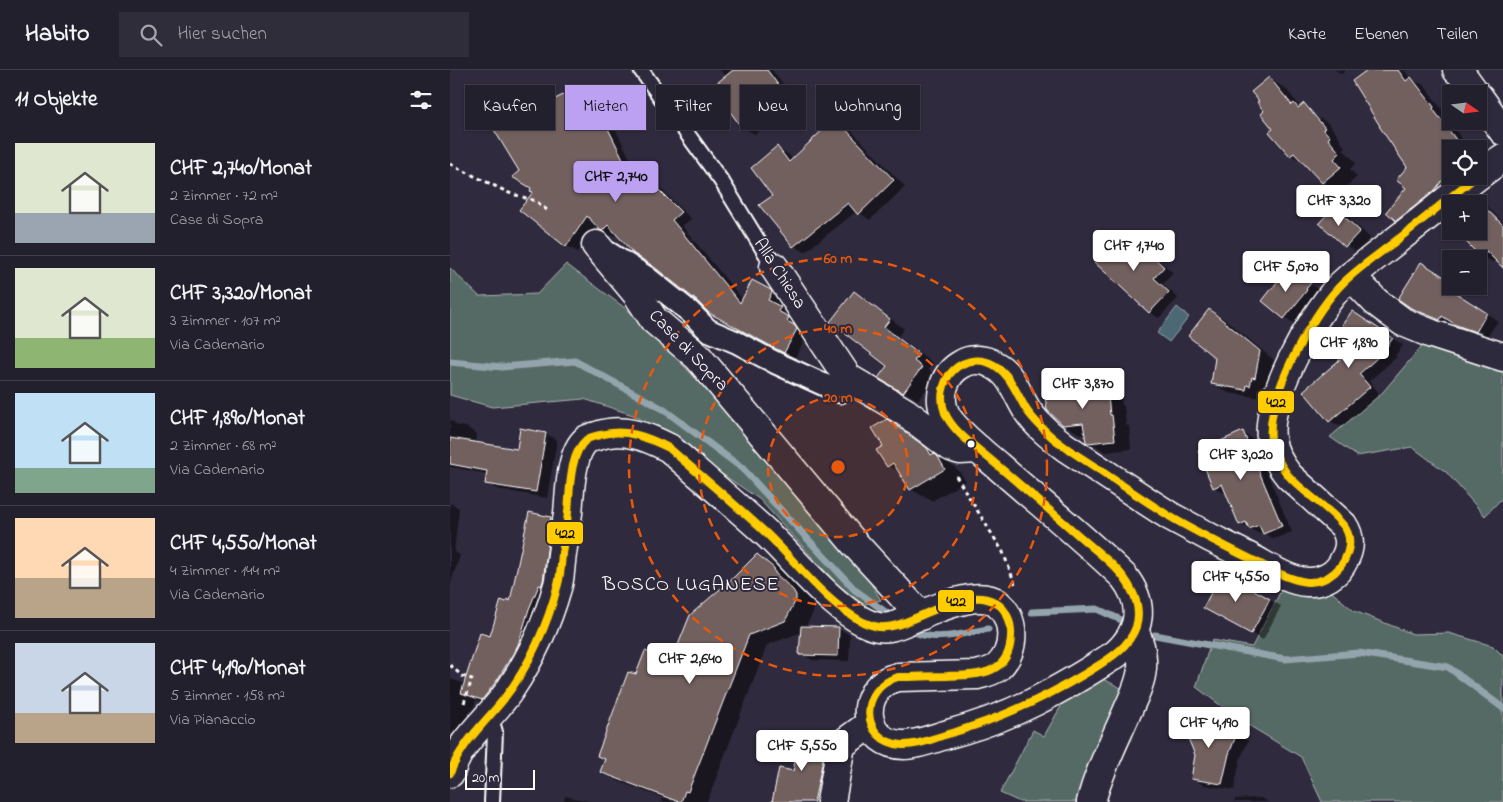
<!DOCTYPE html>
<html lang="de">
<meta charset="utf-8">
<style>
:root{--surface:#23202e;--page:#2f2d3a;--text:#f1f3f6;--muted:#a3a3aa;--line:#403e4a;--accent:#bca0f2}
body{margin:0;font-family:"Indie Flower",sans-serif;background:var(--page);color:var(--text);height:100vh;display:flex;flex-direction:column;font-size:19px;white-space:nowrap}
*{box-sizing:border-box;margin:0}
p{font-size:16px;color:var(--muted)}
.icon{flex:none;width:28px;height:28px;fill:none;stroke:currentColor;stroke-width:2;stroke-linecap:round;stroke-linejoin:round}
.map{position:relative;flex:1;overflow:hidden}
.drawer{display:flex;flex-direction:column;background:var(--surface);width:450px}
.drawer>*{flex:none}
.top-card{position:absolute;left:15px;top:15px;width:475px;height:45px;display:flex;gap:10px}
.needle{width:32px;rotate:104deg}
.fabs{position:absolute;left:992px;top:15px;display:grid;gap:10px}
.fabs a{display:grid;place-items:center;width:45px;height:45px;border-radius:0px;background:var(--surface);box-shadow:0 1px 4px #0004,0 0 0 1px var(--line);font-size:25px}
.scale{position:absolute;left:15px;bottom:12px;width:70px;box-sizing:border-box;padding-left:5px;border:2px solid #fff;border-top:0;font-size:14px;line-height:18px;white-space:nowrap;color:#fff;-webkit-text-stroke:4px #2f2a3d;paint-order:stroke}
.price{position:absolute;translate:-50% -42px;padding:0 11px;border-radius:5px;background:#fff;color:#222;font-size:16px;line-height:32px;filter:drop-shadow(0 1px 2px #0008)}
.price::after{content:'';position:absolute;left:50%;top:30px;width:15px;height:11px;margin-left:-8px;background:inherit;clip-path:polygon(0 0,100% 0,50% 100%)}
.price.on{background:var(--accent);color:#111}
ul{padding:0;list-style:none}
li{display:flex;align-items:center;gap:15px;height:125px;padding:0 15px}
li+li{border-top:1px solid var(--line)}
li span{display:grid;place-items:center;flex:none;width:140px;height:100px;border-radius:0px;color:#555}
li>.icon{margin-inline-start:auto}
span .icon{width:60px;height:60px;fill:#fffc;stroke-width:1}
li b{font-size:21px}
h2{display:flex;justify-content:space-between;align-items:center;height:60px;padding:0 15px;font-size:21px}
.chip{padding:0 18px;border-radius:0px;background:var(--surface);box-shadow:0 1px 4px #0004,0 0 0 1px var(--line);font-size:18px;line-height:45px}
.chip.on{background:var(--accent);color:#111}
header{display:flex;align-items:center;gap:30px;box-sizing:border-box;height:70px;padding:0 25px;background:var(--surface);border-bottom:1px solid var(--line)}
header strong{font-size:24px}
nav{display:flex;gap:28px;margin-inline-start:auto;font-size:18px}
.search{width:350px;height:45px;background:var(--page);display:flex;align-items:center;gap:12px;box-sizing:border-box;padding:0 18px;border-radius:0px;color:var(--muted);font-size:19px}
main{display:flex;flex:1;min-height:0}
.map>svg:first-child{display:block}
.green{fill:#566a65;stroke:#aab4b2}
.water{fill:#4d6775;stroke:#94a4ac}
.shadow{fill:#0007}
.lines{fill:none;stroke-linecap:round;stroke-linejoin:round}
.stream{stroke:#94a4ac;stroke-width:7}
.building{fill:#72615f;stroke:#fff}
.service-casing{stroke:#fff;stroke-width:18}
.pedestrian-casing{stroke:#fff;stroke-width:25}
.minor-casing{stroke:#fff;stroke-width:31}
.tertiary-casing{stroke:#fff;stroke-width:31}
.path{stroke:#fff;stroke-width:3;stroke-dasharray:4 4;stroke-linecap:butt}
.service{stroke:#2f2a3d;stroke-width:14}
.pedestrian{stroke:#2f2a3d;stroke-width:21}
.minor{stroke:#2f2a3d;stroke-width:28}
.tertiary{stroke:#2f2a3d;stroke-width:28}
.bus-1-casing{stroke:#2f2a3d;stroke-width:11}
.bus-1{stroke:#fc0;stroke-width:8}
.ring{fill:none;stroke:#e8590c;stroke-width:2.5;stroke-dasharray:9 6}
.bus-dot{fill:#fff;stroke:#2f2a3d;stroke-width:2}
.labels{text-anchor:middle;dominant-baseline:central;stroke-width:4;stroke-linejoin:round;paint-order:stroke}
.street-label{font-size:18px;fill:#fff;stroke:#2f2a3d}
.quarter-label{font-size:20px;letter-spacing:1px;fill:#fff;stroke:#2f2a3d}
.centre{fill:#e8590c;stroke:#2f2a3d;stroke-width:2.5}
.ring-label{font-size:15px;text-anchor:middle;font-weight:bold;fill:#e8590c;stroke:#2f2a3d;stroke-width:4;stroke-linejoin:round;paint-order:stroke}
.line-badge{stroke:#2f2a3d;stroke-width:2}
.pale-badge-label{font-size:14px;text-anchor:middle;font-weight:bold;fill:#111}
</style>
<header>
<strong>Habito</strong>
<div class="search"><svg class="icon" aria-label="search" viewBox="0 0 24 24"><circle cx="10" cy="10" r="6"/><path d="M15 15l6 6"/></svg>Hier suchen</div>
<nav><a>Karte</a><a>Ebenen</a><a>Teilen</a></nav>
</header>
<main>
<section class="drawer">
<h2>11 Objekte<svg class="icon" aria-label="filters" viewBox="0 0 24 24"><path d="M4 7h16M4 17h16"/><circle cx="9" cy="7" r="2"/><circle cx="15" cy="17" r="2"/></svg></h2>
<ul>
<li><span style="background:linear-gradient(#dfe7d0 70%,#9aa5b1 0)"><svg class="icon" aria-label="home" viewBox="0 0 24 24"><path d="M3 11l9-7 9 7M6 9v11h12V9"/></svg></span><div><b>CHF 2,740/Monat</b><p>2 Zimmer · 72 m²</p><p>Case di Sopra</p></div></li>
<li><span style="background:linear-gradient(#dfe7d0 70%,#8fb573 0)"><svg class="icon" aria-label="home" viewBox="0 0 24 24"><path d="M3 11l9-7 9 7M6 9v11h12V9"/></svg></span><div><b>CHF 3,320/Monat</b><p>3 Zimmer · 107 m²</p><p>Via Cademario</p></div></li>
<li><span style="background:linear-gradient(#bfe0f5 75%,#7fa58c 0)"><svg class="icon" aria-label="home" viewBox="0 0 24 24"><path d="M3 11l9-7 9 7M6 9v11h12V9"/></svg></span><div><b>CHF 1,890/Monat</b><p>2 Zimmer · 68 m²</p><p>Via Cademario</p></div></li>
<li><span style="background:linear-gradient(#ffd9b3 60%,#b9a48a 0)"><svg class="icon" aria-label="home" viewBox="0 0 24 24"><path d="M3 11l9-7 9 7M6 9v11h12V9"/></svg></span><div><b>CHF 4,550/Monat</b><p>4 Zimmer · 144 m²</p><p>Via Cademario</p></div></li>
<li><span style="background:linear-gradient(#c9d6e8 70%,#b9a48a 0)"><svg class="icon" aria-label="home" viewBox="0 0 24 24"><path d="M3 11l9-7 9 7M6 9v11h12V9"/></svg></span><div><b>CHF 4,190/Monat</b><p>5 Zimmer · 158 m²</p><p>Via Pianaccio</p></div></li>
</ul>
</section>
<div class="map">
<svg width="1053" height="732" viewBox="0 0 1053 732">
<rect width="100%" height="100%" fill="#2f2a3d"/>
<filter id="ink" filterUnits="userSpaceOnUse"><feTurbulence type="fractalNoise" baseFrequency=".02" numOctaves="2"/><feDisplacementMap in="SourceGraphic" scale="10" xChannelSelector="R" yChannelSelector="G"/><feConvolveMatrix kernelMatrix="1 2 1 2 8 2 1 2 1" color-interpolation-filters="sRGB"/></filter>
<g filter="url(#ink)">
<g class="green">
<path d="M116 194 195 253 222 283 368 440 399 478 431 530 407 536 309 429 186 346 134 329 42 337 0 325V198L29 226 87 224Z"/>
<path d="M982 264 1053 287V427L1035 446 996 402 962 377 907 386 880 367 932 323Z"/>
<path d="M838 507 869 511 904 541 963 564 999 563 1043 576 1053 586V732H872L851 687 790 650 746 617 762 570 802 577Z"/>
<path d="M649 607 685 625 641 732H570L550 723 583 660 594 666 615 629Z"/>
</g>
<path class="water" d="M727 237 739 247 719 272 707 263Z"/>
<g class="shadow">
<path d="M270 0H322L345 30 305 64 293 57 263 17 276 7Z"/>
<path d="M885 0H895L892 4Z"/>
<path d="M919 0H954L961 9 974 15 996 45 995 46 1019 79H1001V106H1014L960 157 947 150 957 118 959 97Z"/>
<path d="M819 9 835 18 858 46 862 44 878 53 890 68 889 69 895 77 893 79 906 93 900 99 907 107 890 122 873 112 857 95 841 85 828 69Z"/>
<path d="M136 15 147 21 182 93 183 91 194 98 211 117 210 118 241 149 232 156 293 230 320 221 332 228V229L328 237 341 244 338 248 349 255 347 259 355 263 357 266 345 288 271 249 167 163 164 166H162L151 159 146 155 128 182 117 176 70 140 84 122 70 101 48 19 59 25 65 35 73 39 75 38 82 41Z"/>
<path d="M386 49 397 56 455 117 420 150 407 141 355 182 344 176 324 127 327 78 338 84 343 90Z"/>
<path d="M1025 129 1037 136 1053 152V196L1046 189 1043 192 1031 186 1029 161V134Z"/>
<path d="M885 139 896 145 920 168 907 182 896 176Z"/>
<path d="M1001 149V156L997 152Z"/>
<path d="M680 167 690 173 723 203 713 214 728 228 709 248 699 242 659 175 668 180Z"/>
<path d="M983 200 1001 212V216L1010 217 1006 224 1048 251 1037 267 1017 260 1031 265 1032 262 1004 252 1002 256 973 244 961 237Z"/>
<path d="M850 207 871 221 846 254 835 248Z"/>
<path d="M404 223 419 232 454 259 448 266 483 293 478 300 486 306 468 330 430 307 439 296Z"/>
<path d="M759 240 776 250 826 292 822 317 817 325 813 324V328L779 323 762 313 767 288Z"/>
<path d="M223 244 240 257 244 261 242 260Z"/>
<path d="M913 249 953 275 945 286 947 287 919 311 930 324 891 357 880 351 910 274Z"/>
<path d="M654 314 670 323 672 335 674 336 676 355 679 356 681 379 656 382 637 371 636 363 630 364 613 354Z"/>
<path d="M0 350 5 353V355L16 357 27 364 25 374 68 381 96 364 107 370 97 428 47 419 36 413 38 404 0 397Z"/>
<path d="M437 351 459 363 509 401 516 411 482 431 460 419 452 404 438 396Z"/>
<path d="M792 363 803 369 806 375 812 378 824 403 818 405 842 462 824 469 814 463 810 464 790 454 777 422 774 423 764 417Z"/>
<path d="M0 433 9 438 4 482 10 485 0 516Z"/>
<path d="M79 444 101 448 114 456 110 482 46 636 26 630 0 702V609L16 614 61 532Z"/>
<path d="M307 485 326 496 342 510 343 514 362 532 364 540 355 558 389 559 400 565 399 591 362 590 351 584 352 562 317 575 257 732 253 731V732H211L213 728 170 712 151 702 186 606 223 592 285 508Z"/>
<path d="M772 504 831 536 813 570 754 537Z"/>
<path d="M741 647 787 664 798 671 790 690 784 720 754 715 742 709 747 685Z"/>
<path d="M377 667 394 677 383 732H324L344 703 350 683Z"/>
<path d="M115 726 138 731 139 732H114Z"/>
<path d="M811 728 818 732H785V729Z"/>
</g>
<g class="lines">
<g class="stream">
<path d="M0 292 52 297 125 291 213 339 292 398 405 520 444 548"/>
<path d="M582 542 647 539 669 549"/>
<path d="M459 559C480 574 515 563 538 559"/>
<path d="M705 565 835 589 909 583 998 597 1053 638"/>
</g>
</g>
<g class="building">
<path d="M283 0H317L335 24 292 58 262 17Z"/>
<path d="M917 0H948L956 11 961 7 984 37 983 39 1013 79H1001V100L984 121 946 151 936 142 956 118 946 110 957 97 929 56H930L902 11Z"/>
<path d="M819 7 842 35 844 33 848 38 854 33 875 58 873 59 880 67 878 69 890 83 884 89 891 97 872 113 844 83 840 86 819 62 823 59 811 44 814 41 807 32 809 31 801 22Z"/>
<path d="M136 14 177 97 183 90 201 110 200 111 231 142 222 150 290 233 302 210 321 220 322 222 318 230 331 237 328 241 339 247 337 251 344 255 347 259 334 283 259 243 247 231 203 196 184 184 158 155 152 161 150 160 137 146 116 177 69 140 83 122 80 121 81 118 62 107 69 101 26 30 48 17 59 37 65 33 69 40 75 36 78 42Z"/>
<path d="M385 48 444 110 408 145 398 133 343 177 309 135 322 126 301 98 327 76 339 92Z"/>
<path d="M1025 128 1053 155V198L1036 181 1031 187 1005 161H1029V134H1018Z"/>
<path d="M884 137 910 161 895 177 869 153Z"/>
<path d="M680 165 714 197 704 208 719 222 699 243 643 191 659 173 666 180Z"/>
<path d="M971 192 999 210 995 216 1037 243 1026 262 1006 255 992 246 990 250 961 238 948 229Z"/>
<path d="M839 199 861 213 856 219 857 220 834 249 812 231 835 202 836 203Z"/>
<path d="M404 221 440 249 434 257 469 284 464 291 472 297 453 323 428 308 437 296 380 252Z"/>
<path d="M759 239 810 281 805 308 802 307 800 316 797 315 796 320 761 314 765 288 738 266Z"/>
<path d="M902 241 943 268 935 279 936 280 909 304 920 317 879 352 853 321 908 274 892 255Z"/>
<path d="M654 313 655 326 658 325 660 345H662L665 370 638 373 636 372 633 353 613 355 597 340 594 319Z"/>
<path d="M437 349 477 378 481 385 484 383 488 387 495 399 460 420 443 393 437 397 426 380 433 376 422 358Z"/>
<path d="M70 358 96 363 86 422 35 414 37 401 0 394V368L67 379Z"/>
<path d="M793 361 798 373 801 371 814 396 808 399 832 456 813 464 809 455 799 459 796 452 789 455 772 414 763 418 748 381Z"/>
<path d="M79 442 101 447 96 473H98L93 511 91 516 89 515 79 539 68 575 48 609 32 630 11 623 30 563 40 566 51 530 56 532 57 529 60 531Z"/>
<path d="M307 484 324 498 325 503 343 520 346 525V530L335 551 299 565 238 722 235 721 231 732H229L150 702 155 689 147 686 178 602 186 604 195 581 222 590 240 545 284 507Z"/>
<path d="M772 502 820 529 801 564 753 538Z"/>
<path d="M351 556 389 557 388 586 349 585Z"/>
<path d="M741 645 787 663 779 684 772 714 741 709 745 685 735 661Z"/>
<path d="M354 661 378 666 364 732H322L329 698 343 701 347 681 349 682Z"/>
</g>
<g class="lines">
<defs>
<g id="service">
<path d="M191 0 272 112 324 197"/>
<path d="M40 645 45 662 42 732"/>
</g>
<path id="pedestrian" d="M159 183 195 206 239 241 258 260 286 272 326 293 390 322 398 308"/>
<g id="minor">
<path d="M1007 0 1010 2 1026 24"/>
<path d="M1029 27 1053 61"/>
<path d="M146 175 187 224 204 250 248 287 404 473 471 546"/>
<path d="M324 197 398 308 455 342 501 377 510 380 528 379"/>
<path d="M901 206 926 232 953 252 982 264 1053 287"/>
<path d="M381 732 391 675 421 653"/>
<path d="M641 732C648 703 665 670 677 642 683 628 691 613 692 598 693 584 690 572 684 560"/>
</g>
<path id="tertiary" d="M0 703C10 668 42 648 61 618 81 588 97 553 107 518 110 510 110 500 111 492 113 475 116 459 118 443 120 424 120 383 136 370 138 368 144 367 147 366 172 357 196 366 219 378 251 406 284 434 316 463 343 488 392 550 428 557 439 559 447 555 457 551 478 542 527 518 547 533 566 549 566 580 548 597 541 602 534 603 527 605L448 607C444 608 440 609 437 611 407 628 415 675 454 675 467 675 482 669 495 665 525 657 556 646 584 632 612 618 640 601 666 584 692 561 695 534 674 507 634 468 590 433 548 396 535 385 501 358 495 343 487 325 495 303 512 294 521 288 535 289 544 295 563 304 568 328 579 343 589 357 602 367 615 377 650 400 685 424 720 446 747 461 774 475 801 488 818 497 838 511 857 512 873 513 888 504 894 490 901 477 901 467 893 455L839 406C830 395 823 383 821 368 816 328 861 248 888 218 897 209 907 201 917 193 935 179 953 165 971 151 998 130 1024 107 1053 88"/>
</defs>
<use href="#service" class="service-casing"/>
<use href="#pedestrian" class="pedestrian-casing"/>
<use href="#minor" class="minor-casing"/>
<use href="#tertiary" class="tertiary-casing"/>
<g class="path">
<path d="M0 94 59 123 86 131 98 141"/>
<path d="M506 406 553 482 565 514"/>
<path d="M0 595 12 606 22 609 14 633"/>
</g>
<use href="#service" class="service"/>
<use href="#pedestrian" class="pedestrian"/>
<use href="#minor" class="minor"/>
<use href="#tertiary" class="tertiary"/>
<defs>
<path id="bus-1" d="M0 703C12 672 33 655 53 630 79 597 98 554 108 514 111 504 111 494 112 484 114 470 117 456 118 442 120 422 119 384 136 370 140 367 145 366 150 365 175 358 197 367 219 378 251 406 284 433 316 463 347 492 374 532 413 552 420 555 428 558 435 557 464 556 517 513 546 533 557 539 562 554 561 566 560 606 527 605 497 606 481 606 464 607 448 607 409 618 409 671 452 675 467 676 481 669 495 665 547 650 592 630 638 602 657 590 678 579 686 557 690 544 687 530 681 519 671 499 651 485 635 471 604 444 573 417 541 390 526 377 503 362 495 343 490 330 492 316 499 305 510 291 528 286 544 295 561 305 566 323 576 339 583 350 593 359 603 368 619 381 637 391 654 403 675 417 697 432 719 446 754 467 792 484 828 503 837 507 847 511 857 512 878 513 896 497 899 476 900 469 898 461 893 455 877 436 853 423 837 404 830 394 823 382 821 370 816 327 860 248 889 217 906 199 928 185 947 170 974 149 1000 127 1027 106"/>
</defs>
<use href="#bus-1" class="bus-1-casing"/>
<use href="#bus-1" class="bus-1"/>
</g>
</g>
<circle cx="388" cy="397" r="70" fill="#e8590c" fill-opacity=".12"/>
<g class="ring">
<circle cx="388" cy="397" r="70"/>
<circle cx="388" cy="397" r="139"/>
<circle cx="388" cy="397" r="209"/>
</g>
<circle class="bus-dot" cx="521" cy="374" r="4.5"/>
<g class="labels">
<g class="street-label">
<text transform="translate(329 204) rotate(57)">Alla Chiesa</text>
<text transform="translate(238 281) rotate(46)">Case di Sopra</text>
</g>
<g class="quarter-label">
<text x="241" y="515">BOSCO LUGANESE</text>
</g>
</g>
<circle cx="388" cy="397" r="8" class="centre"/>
<g class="ring-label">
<text x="388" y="193">60 m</text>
<text x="388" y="263">40 m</text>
<text x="388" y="332">20 m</text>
</g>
<g class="line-badge">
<rect x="807" y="320" width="38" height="24" rx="5" fill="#fc0"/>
<rect x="96" y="451" width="38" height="24" rx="5" fill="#fc0"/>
<rect x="487" y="519" width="38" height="24" rx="5" fill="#fc0"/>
</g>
<g class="pale-badge-label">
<text x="826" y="337">422</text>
<text x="115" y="468">422</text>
<text x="506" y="536">422</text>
</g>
</svg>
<div class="fabs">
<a><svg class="needle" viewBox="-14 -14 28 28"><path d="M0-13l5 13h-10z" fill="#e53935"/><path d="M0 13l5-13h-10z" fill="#a3a3aa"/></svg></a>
<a><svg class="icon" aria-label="locate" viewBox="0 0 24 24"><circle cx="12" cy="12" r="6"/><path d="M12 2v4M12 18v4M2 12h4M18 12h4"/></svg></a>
<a>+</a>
<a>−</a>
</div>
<div class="scale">20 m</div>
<b class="price on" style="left:166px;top:133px">CHF 2,740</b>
<b class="price" style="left:889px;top:157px">CHF 3,320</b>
<b class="price" style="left:684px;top:202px">CHF 1,740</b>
<b class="price" style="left:836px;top:223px">CHF 5,070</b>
<b class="price" style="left:899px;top:299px">CHF 1,890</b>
<b class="price" style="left:633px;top:340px">CHF 3,870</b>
<b class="price" style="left:791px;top:411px">CHF 3,020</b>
<b class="price" style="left:786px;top:533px">CHF 4,550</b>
<b class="price" style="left:240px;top:615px">CHF 2,640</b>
<b class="price" style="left:759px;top:679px">CHF 4,190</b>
<b class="price" style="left:352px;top:702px">CHF 5,550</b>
<div class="top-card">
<a class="chip">Kaufen</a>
<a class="chip on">Mieten</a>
<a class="chip">Filter</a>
<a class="chip">Neu</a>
<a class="chip">Wohnung</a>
</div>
</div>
</main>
